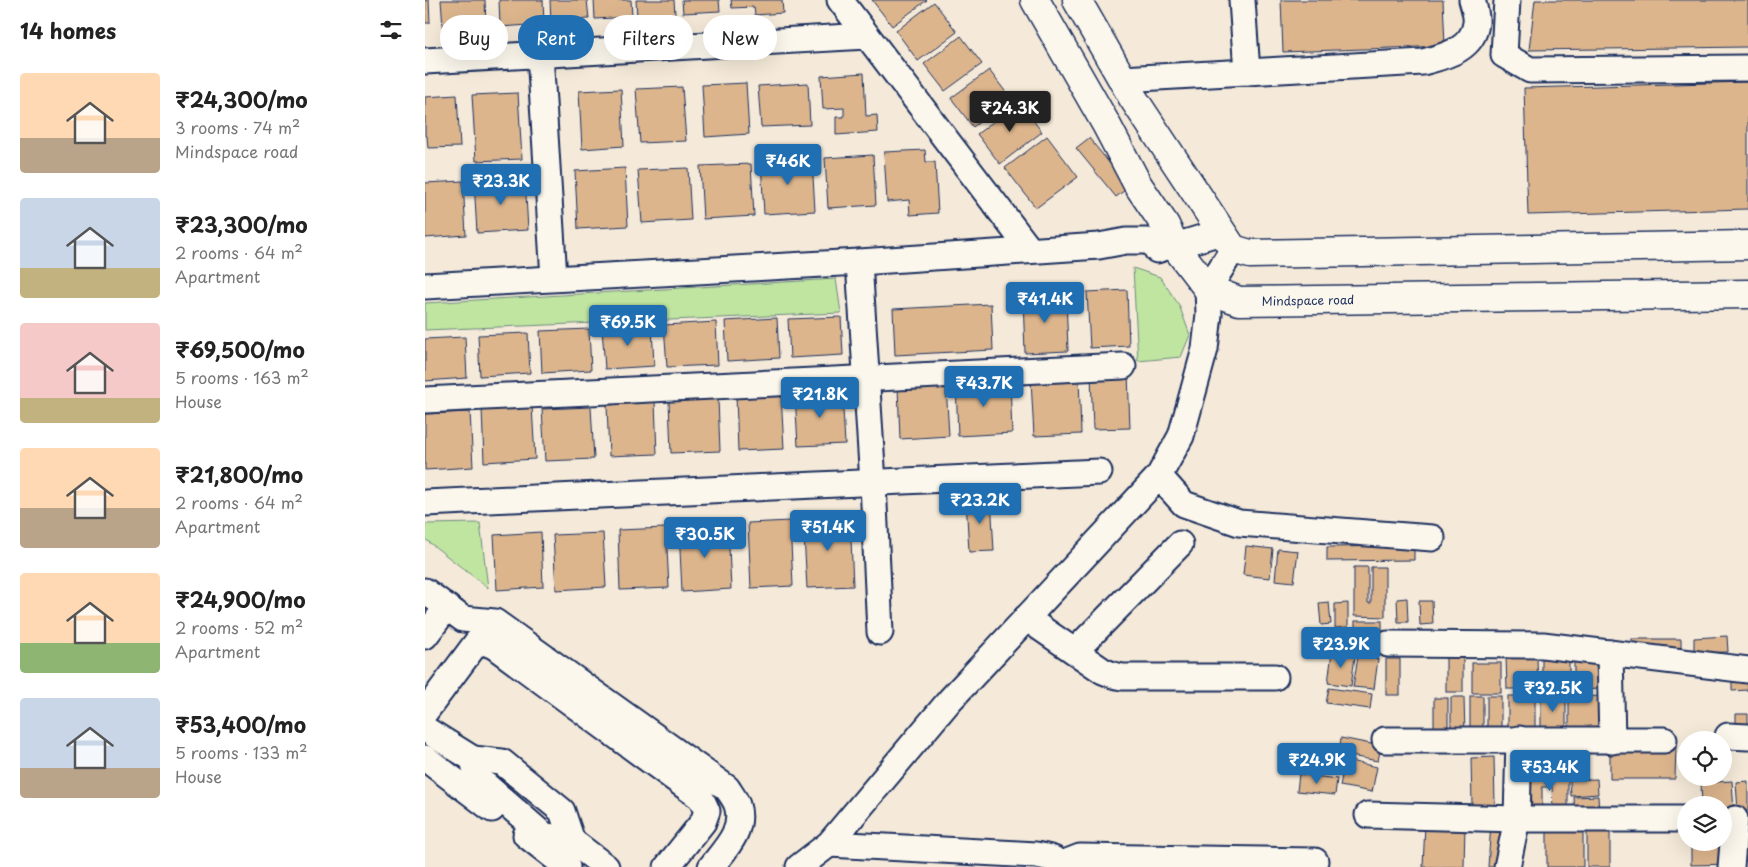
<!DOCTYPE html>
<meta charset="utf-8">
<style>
:root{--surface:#fff;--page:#f6f6f6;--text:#222;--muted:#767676;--accent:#1f6fb2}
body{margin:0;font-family:"Playpen Sans",sans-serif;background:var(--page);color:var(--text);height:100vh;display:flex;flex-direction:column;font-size:19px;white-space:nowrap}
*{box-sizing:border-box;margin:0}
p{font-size:16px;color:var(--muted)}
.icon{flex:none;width:28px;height:28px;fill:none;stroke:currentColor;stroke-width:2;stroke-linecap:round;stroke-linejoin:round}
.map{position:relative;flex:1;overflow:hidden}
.details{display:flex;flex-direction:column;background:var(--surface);width:425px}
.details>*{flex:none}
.hud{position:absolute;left:15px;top:15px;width:475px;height:45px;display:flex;gap:10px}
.controls{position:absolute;left:1252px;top:731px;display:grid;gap:10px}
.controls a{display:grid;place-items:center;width:55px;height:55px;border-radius:50%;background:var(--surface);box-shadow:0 5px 20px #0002;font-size:25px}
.price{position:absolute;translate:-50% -42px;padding:0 11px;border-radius:5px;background:var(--accent);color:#fff;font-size:16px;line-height:32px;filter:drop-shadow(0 1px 2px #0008)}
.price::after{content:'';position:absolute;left:50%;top:30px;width:15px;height:11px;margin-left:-8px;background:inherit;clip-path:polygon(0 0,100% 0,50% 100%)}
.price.current{background:#222;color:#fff}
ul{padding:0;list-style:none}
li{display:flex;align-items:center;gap:15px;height:125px;padding:0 20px}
li span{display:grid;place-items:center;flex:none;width:140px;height:100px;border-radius:5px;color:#555}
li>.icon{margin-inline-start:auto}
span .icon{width:60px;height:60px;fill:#fffc;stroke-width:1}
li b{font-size:21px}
h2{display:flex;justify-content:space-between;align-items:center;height:60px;padding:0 20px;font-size:21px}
.pill{padding:0 18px;border-radius:22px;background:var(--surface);box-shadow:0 5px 20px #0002;font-size:18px;line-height:45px}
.pill.current{background:var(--accent);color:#fff}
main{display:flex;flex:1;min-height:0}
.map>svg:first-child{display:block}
.green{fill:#bfe5a0;stroke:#6d8a7f}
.building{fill:#dcb58d;stroke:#1b2f5e}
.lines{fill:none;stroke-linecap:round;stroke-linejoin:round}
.minor-casing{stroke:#1b2f5e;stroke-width:29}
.major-casing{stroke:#1b2f5e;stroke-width:31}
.minor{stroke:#fbf7ec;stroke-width:25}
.major{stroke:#fbf7ec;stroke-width:28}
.labels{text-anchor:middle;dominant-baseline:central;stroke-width:4.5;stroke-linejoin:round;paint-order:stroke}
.street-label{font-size:12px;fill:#1b2f5e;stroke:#fbf7ec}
</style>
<main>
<section class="details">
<h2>14 homes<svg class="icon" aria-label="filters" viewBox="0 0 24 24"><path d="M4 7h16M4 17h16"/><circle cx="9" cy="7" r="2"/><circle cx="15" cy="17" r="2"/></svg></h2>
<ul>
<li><span style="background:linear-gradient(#ffd9b3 65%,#b9a48a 0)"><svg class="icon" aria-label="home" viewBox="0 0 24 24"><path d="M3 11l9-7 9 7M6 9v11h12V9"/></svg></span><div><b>₹24,300/mo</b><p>3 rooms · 74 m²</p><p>Mindspace road</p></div></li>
<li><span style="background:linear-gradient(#c9d6e8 70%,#c2b280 0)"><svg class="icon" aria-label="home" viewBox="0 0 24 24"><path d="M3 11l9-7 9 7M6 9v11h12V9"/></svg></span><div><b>₹23,300/mo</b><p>2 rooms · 64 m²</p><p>Apartment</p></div></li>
<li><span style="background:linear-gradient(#f6c9c9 75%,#c2b280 0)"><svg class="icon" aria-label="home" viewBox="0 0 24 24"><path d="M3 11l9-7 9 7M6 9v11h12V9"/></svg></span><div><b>₹69,500/mo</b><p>5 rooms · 163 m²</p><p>House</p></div></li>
<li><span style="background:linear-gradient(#ffd9b3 60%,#b9a48a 0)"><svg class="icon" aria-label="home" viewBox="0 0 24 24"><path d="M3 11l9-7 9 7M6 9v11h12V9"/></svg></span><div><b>₹21,800/mo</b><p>2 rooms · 64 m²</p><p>Apartment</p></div></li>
<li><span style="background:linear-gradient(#ffd9b3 70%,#8fb573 0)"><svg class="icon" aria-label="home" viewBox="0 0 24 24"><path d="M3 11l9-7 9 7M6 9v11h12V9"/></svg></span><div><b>₹24,900/mo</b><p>2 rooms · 52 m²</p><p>Apartment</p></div></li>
<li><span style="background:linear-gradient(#c9d6e8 70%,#b9a48a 0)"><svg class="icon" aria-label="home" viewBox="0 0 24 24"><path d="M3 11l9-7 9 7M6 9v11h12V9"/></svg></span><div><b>₹53,400/mo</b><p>5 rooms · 133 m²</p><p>House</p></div></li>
</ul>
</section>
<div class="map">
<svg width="1323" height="867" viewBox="0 0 1323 867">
<rect width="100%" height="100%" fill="#f5ead9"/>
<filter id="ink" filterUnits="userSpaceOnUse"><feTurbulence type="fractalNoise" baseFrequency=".02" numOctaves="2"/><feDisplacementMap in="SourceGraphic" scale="10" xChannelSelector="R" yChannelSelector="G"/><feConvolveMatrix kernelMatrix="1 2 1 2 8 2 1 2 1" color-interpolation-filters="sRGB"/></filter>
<g filter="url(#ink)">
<g class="green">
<path d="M708 268 735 277 754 305 765 335 756 357 713 361Z"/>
<path d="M411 279 416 313 0 330V303Z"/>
<path d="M55 523 63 588 0 539V524Z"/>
</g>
<g class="building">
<path d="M0 0H4L5 23H0Z"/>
<path d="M16 0H60L61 26 18 28Z"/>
<path d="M74 0H118L119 24 75 27Z"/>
<path d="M125 0H162L164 19 126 22Z"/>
<path d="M169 0H206L207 17 170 19Z"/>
<path d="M211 0H249L250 14 212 17Z"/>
<path d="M257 0H294L295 11 258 13Z"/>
<path d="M306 0H357L358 13 330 15 329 7 307 8Z"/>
<path d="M447 0H502L467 26Z"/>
<path d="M856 0H1018L1020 46 858 52Z"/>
<path d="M1110 0H1323V47L1104 50Z"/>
<path d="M509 2 532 32 493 61 471 31Z"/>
<path d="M536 36 557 64 520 91 499 64Z"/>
<path d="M564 70 586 99 548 127 526 98Z"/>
<path d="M439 73 441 116 452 115 453 132 411 135V117H419V108L398 109 396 76Z"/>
<path d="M1323 82V209L1103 215 1099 88Z"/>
<path d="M321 83 324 134 280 137 277 85Z"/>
<path d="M383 83 385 125 336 127 333 86Z"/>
<path d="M257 87 261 141 215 143 211 89Z"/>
<path d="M196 89 199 146 157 149 154 91Z"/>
<path d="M93 93 97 159 51 161 47 95Z"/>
<path d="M32 95 35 147 3 148 2 136H0V97Z"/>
<path d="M594 102 617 132 575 164 552 134Z"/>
<path d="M622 136 653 177 611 208 580 168Z"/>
<path d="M664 138 704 187 691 197 651 148Z"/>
<path d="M500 150 501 162H510L513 213 485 215 484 200 462 202 459 152Z"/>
<path d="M448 155 451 205 403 208 400 158Z"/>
<path d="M387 159 390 211 339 214 336 162Z"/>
<path d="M326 164 329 216 278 219 275 166Z"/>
<path d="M200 168 203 226 153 229 150 171Z"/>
<path d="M263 168 266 220 217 223 213 170Z"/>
<path d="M100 178 103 230 52 233 49 181Z"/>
<path d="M38 181 41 235 0 238V183Z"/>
<path d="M702 290 704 346 665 348 662 292Z"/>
<path d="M641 296 643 351 600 353 598 298Z"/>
<path d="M566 304 568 350 470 355 468 309Z"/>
<path d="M416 317 418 355 365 358 363 319Z"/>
<path d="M352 318 354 358 302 361 300 321Z"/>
<path d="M291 322 293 365 242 367 239 325Z"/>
<path d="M227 326 229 366 180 369 177 328Z"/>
<path d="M164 329 166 370 117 373 115 331Z"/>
<path d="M103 333 105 373 55 376 53 335Z"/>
<path d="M40 337 42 378 0 381V339Z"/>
<path d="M703 373 705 428 668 429 666 375Z"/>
<path d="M654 377 656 434 609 436 606 380Z"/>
<path d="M585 381 587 433 533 436 531 383Z"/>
<path d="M521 385 524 436 475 439 473 387Z"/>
<path d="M417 392 420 444 373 446 370 394Z"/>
<path d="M356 394 359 449 313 451 311 396Z"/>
<path d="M293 399 295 451 246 453 244 401Z"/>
<path d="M230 402 232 454 184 456 182 405Z"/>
<path d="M107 406 110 459 59 462 57 409Z"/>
<path d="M166 407 169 459 120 461 117 409Z"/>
<path d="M45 412 48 467 0 470V414Z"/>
<path d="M566 498 569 551 544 552 541 499Z"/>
<path d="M425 516 428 586 382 588 378 518Z"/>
<path d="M365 521 368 586 326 588 323 523Z"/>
<path d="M303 526 306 589 257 592 254 529Z"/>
<path d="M241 528 244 588 195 590 193 530Z"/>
<path d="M116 532 118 587 72 590 69 535Z"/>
<path d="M178 533 181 587 131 590 128 535Z"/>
<path d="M821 546 848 549 845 578 818 575Z"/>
<path d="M989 546V560L902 561V547Z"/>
<path d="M853 549 873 551 869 582 850 580Z"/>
<path d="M929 567H943V603H946V567H960V617L929 616Z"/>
<path d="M982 598 983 622H973L972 599Z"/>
<path d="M994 601H1007L1008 624 995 625Z"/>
<path d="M904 602 906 624 896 625 894 603Z"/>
<path d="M923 603V627L910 628V604Z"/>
<rect x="930" y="621" width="27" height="17"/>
<path d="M1302 636 1303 652 1269 653V638Z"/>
<rect x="1207" y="639" width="49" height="13"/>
<path d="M907 652 930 656 926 686 903 683Z"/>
<path d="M933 656 953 659 949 689 928 687Z"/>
<path d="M1081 657H1112L1113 689H1082Z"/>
<rect x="1021" y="658" width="17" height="34"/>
<rect x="1117" y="658" width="27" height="32"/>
<path d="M1149 658H1178V689L1149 690Z"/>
<rect x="961" y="659" width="14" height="36"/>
<rect x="1047" y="663" width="29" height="30"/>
<path d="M1323 676V690L1307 691V677Z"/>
<path d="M904 688 947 694 945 709 901 703Z"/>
<rect x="1045" y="696" width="13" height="40"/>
<rect x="1062" y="696" width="14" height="41"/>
<rect x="1083" y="696" width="27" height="35"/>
<path d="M1116 696H1141V730L1116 731Z"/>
<path d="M1178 696 1179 734H1144V697Z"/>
<path d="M1026 697H1039L1040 736H1026Z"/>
<rect x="1009" y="698" width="14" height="38"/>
<path d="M1311 714H1323V733L1311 725Z"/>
<path d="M916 738 956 746 953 761 914 754Z"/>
<path d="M1185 744 1251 745 1250 779H1185Z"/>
<path d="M1069 757 1070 805H1047L1046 758Z"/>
<path d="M920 760 952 767 947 792 915 786Z"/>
<path d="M874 774 912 779 910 795 872 791Z"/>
<path d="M1106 777H1143V810H1128L1127 787H1117V811H1107Z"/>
<path d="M1172 779 1173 794 1146 796 1145 780Z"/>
<path d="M1307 781 1309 812H1299V805H1277L1276 783Z"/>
<path d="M1323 781V811L1313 812 1311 782Z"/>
<path d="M1173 796 1174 813 1150 815 1149 797Z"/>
<path d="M1066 823 1080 824 1077 867H1063Z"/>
<path d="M1000 824 1040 825 1039 867H998Z"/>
<rect x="1122" y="826" width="36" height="41"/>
<path d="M1185 827V867H1162V828Z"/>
<path d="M1320 829H1323V861L1319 860Z"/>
<path d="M1266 842H1299L1308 864 1266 865Z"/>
</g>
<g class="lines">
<defs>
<g id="minor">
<path d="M415 0 605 250"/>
<path d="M817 0 822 72"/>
<path d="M1082 0 1079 55 1105 70 1323 68"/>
<path d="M115 54 129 278"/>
<path d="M0 61 442 36"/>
<path d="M697 79 998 62C1020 56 1048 50 1051 23 1052 16 1049 7 1047 0"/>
<path d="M732 250 737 248 750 246 796 232"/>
<path d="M434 262 448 483 455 632"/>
<path d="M0 286 434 262 674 246 701 241H722L737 248"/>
<path d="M0 400 698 366"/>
<path d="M734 476 759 504 814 523 1007 538"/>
<path d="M0 503 674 472"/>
<path d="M0 591 38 619 70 622 302 788C305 793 310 799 312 805 320 830 300 849 286 867"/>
<path d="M601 618 678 671 688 675 697 677H850"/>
<path d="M0 636 22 607"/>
<path d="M963 644 1118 645 1323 670"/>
<path d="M650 651 755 544"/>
<path d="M1185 653 1187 741"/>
<path d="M0 712 52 642 57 641 69 646 276 798 282 811 278 822 242 867"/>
<path d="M0 729 48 759 51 772 56 781 118 835 147 841 181 867"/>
<path d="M1303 736 1323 737"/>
<path d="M960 740H1239"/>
<path d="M0 758 67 809"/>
<path d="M48 759 77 762 137 811 147 841"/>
<path d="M943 815 1092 819H1261"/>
<path d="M101 835 142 867"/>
<path d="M404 844 611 855C622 857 632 858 639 867"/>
<path d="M637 864 655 857 890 861"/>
<path d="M374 867 404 844 525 700 734 476 756 436 780 349 784 314 783 289 808 249"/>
<path d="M1082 867 1092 819 1094 739"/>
<path d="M1306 867 1310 819"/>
</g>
<g id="major">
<path d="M610 0 681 124 713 185 740 225 750 246 783 289 814 301 1323 294"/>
<path d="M652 0 708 98 808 249 825 254 1323 245"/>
</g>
</defs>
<use href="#minor" class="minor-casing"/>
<use href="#major" class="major-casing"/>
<use href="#minor" class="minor"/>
<use href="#major" class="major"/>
</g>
</g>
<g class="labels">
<g class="street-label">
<text transform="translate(883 300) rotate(-1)">Mindspace road</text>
</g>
</g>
</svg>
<div class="controls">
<a><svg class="icon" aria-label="locate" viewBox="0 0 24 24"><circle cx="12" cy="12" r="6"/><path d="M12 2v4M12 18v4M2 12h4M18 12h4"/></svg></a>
<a><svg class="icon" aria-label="layers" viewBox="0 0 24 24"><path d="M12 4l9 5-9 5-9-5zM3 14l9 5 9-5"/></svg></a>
</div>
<b class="price current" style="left:585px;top:133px">₹24.3K</b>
<b class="price" style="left:363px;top:186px">₹46K</b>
<b class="price" style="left:76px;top:206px">₹23.3K</b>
<b class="price" style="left:620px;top:324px">₹41.4K</b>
<b class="price" style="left:203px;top:347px">₹69.5K</b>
<b class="price" style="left:559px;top:408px">₹43.7K</b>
<b class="price" style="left:395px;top:419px">₹21.8K</b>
<b class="price" style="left:555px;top:525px">₹23.2K</b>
<b class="price" style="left:403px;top:552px">₹51.4K</b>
<b class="price" style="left:280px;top:559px">₹30.5K</b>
<b class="price" style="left:916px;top:669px">₹23.9K</b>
<b class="price" style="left:1128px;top:713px">₹32.5K</b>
<b class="price" style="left:892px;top:785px">₹24.9K</b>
<b class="price" style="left:1125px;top:792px">₹53.4K</b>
<div class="hud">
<a class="pill">Buy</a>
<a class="pill current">Rent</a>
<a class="pill">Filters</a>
<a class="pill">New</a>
</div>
</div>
</main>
